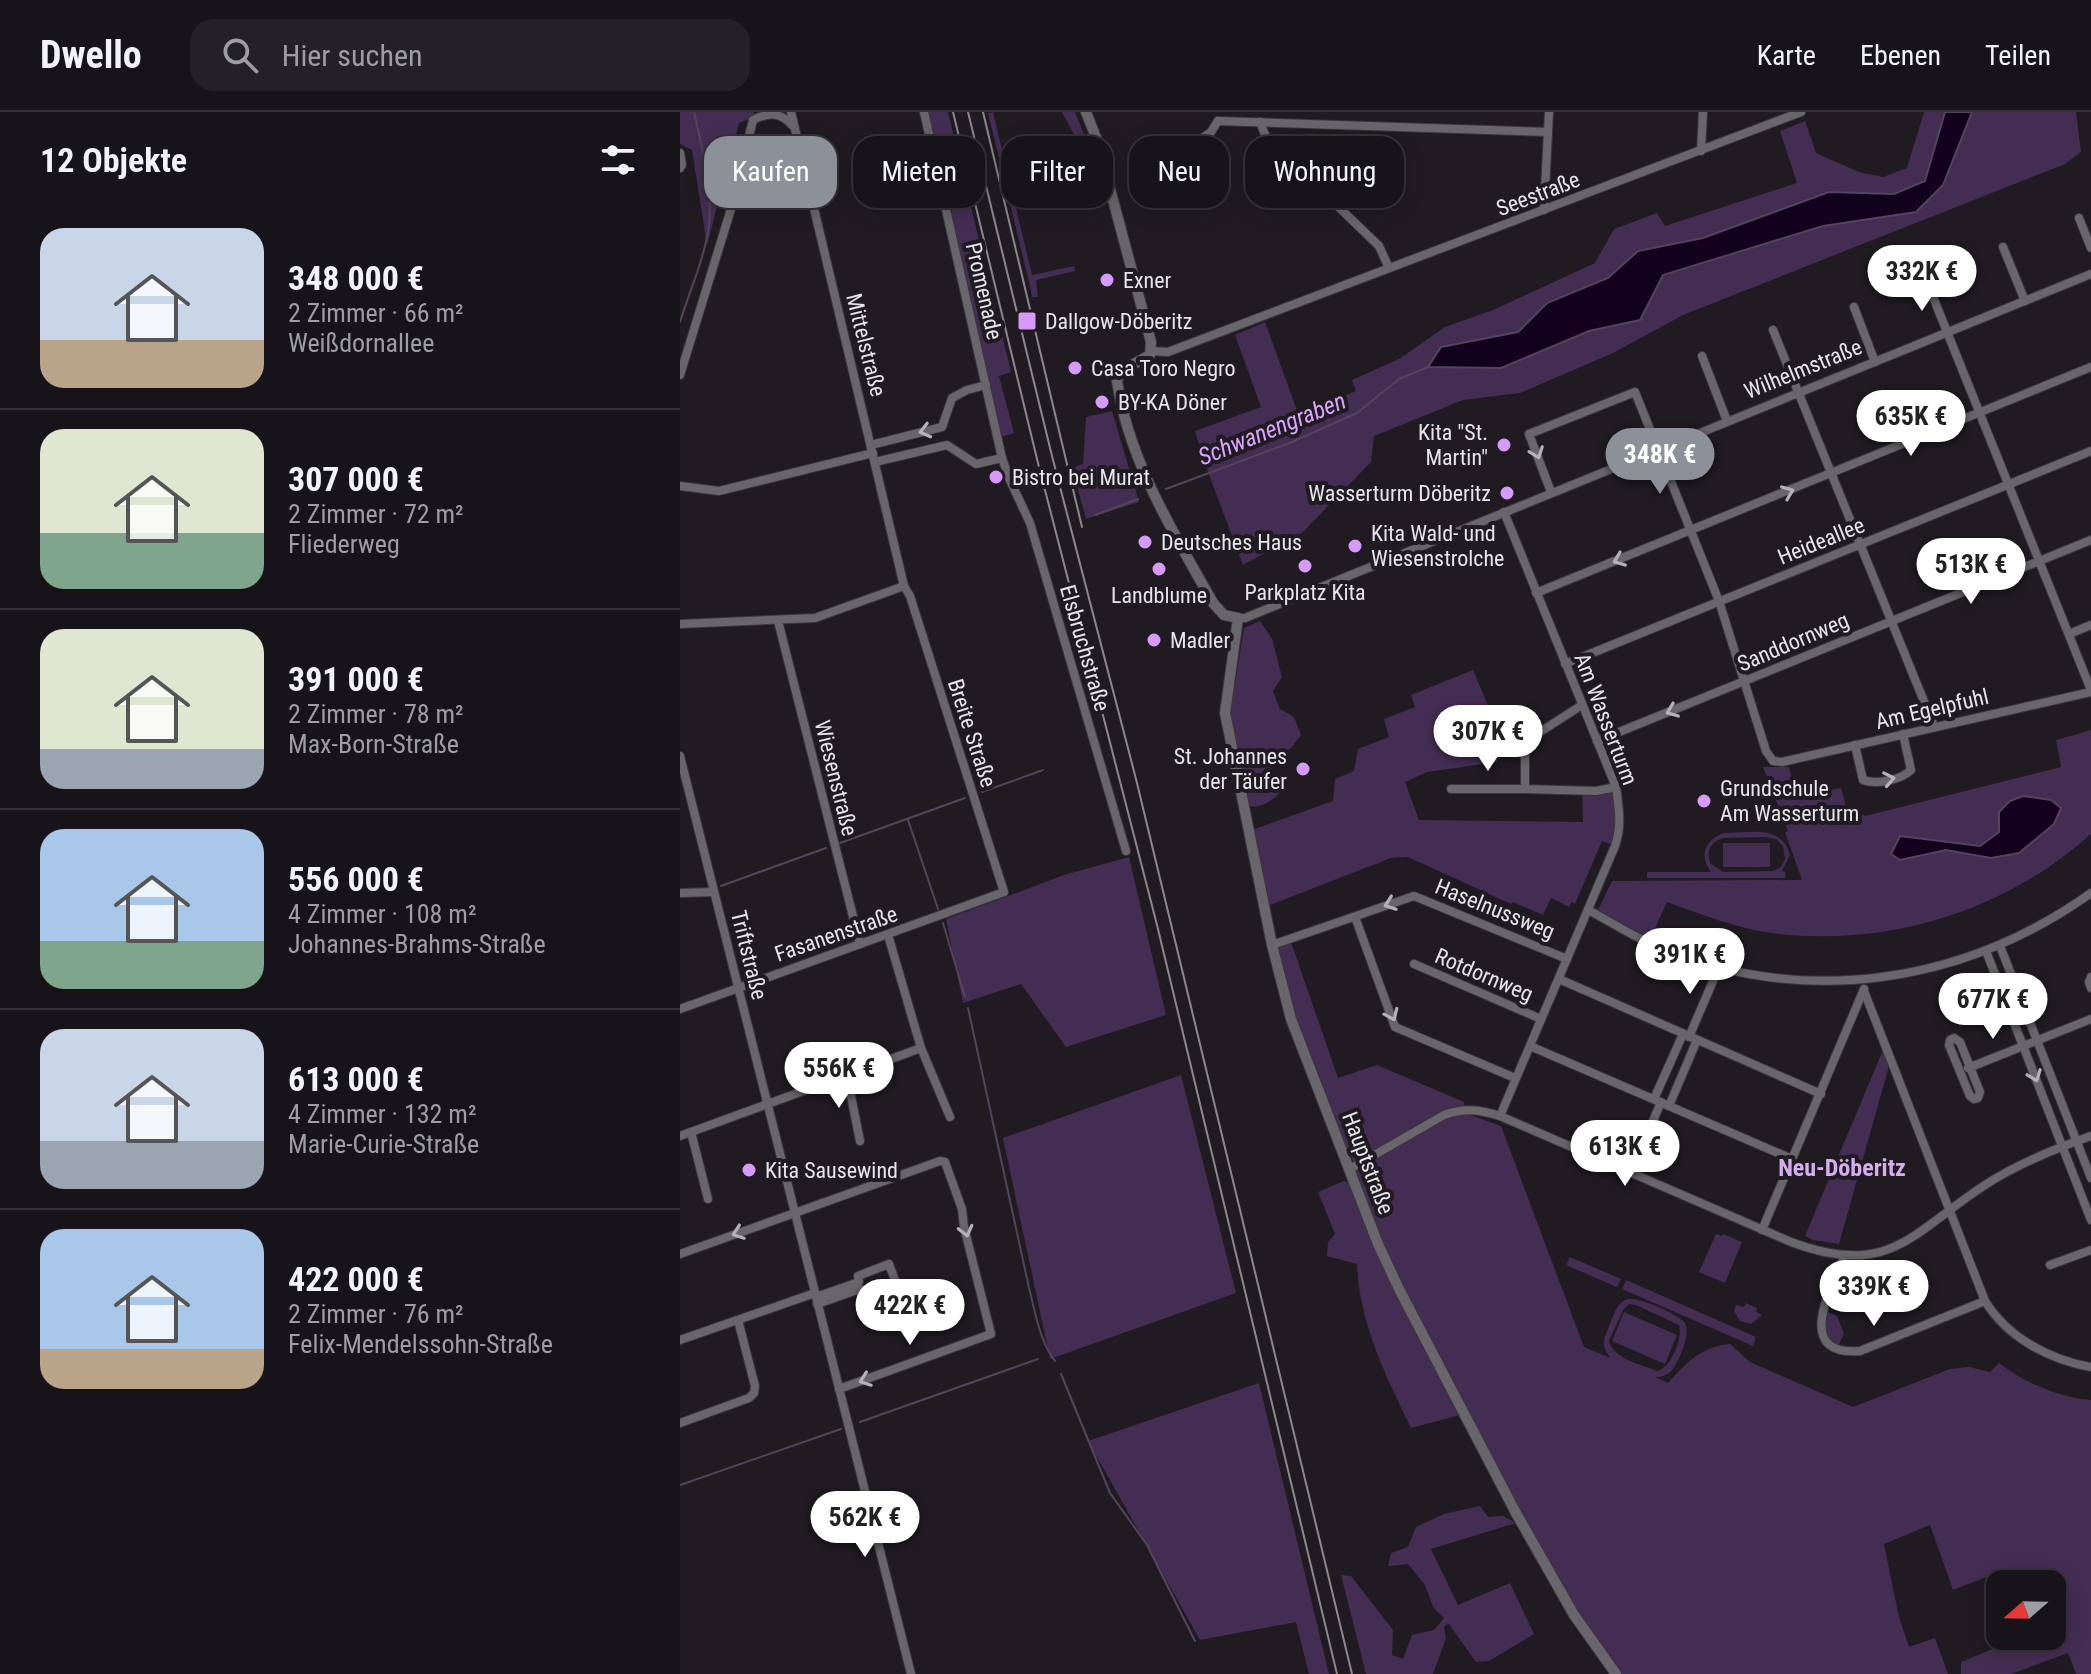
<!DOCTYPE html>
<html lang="de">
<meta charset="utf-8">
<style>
:root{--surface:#171419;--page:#242126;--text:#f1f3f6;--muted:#9e9ea2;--line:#363338;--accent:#8c9099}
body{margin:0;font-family:"Roboto Condensed",sans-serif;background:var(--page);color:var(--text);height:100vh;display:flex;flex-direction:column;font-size:30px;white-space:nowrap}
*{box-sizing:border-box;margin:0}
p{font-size:26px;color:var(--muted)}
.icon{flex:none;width:44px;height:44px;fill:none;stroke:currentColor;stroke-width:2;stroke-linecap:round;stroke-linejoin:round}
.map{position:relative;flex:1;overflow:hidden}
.side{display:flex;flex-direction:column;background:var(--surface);width:680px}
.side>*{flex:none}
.banner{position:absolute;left:24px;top:24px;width:760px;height:72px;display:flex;gap:16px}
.needle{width:52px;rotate:250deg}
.tools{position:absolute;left:1306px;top:1458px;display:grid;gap:16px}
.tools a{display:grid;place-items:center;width:80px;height:80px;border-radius:16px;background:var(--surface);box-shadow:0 4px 20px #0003,0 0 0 2px var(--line);font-size:40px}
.price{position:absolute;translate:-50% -68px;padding:0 18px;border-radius:28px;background:#fff;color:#222;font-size:26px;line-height:52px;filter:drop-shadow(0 2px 4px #0008)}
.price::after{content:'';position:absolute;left:50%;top:48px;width:24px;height:18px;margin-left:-12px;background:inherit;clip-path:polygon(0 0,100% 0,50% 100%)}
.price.on{background:var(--accent);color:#fff}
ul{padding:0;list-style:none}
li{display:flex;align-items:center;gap:24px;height:200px;padding:0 40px}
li+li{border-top:2px solid var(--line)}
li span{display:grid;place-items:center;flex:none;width:224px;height:160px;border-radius:24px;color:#555}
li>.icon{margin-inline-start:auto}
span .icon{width:96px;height:96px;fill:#fffc;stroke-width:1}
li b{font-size:34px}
h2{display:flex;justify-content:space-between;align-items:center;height:96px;padding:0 40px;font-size:34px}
.tag{padding:0 28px;border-radius:24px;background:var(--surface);box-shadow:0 4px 20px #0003,0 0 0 2px var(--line);font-size:28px;line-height:72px}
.tag.on{background:var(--accent);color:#fff}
header{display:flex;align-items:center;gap:48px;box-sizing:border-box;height:112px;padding:0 40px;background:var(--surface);border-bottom:2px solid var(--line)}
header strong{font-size:38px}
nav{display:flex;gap:44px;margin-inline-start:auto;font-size:28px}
.search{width:560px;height:72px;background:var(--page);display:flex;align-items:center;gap:20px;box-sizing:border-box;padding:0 28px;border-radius:24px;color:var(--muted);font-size:30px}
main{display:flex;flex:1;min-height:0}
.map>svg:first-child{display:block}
.green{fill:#442d52;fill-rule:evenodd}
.water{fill:#12001e;stroke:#52455b;stroke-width:2}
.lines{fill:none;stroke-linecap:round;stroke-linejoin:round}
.stream{stroke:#52455b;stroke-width:2}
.minor-casing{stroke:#3b373d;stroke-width:10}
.tertiary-casing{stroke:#3b373d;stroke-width:12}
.minor{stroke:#68666a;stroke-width:8}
.tertiary{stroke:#68666a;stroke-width:10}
.rail{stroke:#8b888d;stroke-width:2}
.oneway{stroke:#b4b2b6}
.poi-dot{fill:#d69bfa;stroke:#1f1b21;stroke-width:3}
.labels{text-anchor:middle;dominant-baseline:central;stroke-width:8;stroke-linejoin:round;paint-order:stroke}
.street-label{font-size:22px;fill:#e7e5e9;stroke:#1f1b21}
.poi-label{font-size:22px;fill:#e7e5e9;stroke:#1f1b21;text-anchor:start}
.water-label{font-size:24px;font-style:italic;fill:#dba5fd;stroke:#1f1b21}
.neighbourhood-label{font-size:24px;font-weight:bold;fill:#d6aef0;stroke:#1f1b21}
</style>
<header>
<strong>Dwello</strong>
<div class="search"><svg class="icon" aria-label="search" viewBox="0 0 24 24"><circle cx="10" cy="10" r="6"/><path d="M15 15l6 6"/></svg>Hier suchen</div>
<nav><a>Karte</a><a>Ebenen</a><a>Teilen</a></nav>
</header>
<main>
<section class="side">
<h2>12 Objekte<svg class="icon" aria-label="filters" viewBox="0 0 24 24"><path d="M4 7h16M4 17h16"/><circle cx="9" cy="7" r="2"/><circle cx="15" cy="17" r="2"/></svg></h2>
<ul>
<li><span style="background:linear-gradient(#c9d6e8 70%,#b9a48a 0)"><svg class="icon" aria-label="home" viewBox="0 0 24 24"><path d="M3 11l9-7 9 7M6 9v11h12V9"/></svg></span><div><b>348 000 €</b><p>2 Zimmer · 66 m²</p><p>Weißdornallee</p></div></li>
<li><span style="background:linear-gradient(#dfe7d0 65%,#7fa58c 0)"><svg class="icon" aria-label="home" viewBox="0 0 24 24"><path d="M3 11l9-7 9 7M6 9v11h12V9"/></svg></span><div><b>307 000 €</b><p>2 Zimmer · 72 m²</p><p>Fliederweg</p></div></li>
<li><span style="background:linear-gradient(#dfe7d0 75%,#9aa5b1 0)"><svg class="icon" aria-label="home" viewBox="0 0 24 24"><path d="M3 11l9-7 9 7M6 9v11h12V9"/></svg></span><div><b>391 000 €</b><p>2 Zimmer · 78 m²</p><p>Max-Born-Straße</p></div></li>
<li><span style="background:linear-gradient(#a9c7e8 70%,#7fa58c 0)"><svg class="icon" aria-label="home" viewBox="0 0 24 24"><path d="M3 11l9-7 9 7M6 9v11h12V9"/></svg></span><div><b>556 000 €</b><p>4 Zimmer · 108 m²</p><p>Johannes-Brahms-Straße</p></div></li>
<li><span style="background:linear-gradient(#c9d6e8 70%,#9aa5b1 0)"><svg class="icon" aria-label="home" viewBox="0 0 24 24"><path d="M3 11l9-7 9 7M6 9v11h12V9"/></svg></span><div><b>613 000 €</b><p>4 Zimmer · 132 m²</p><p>Marie-Curie-Straße</p></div></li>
<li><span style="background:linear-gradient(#a9c7e8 75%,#b9a48a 0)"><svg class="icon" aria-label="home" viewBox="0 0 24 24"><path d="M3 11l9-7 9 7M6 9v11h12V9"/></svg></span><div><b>422 000 €</b><p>2 Zimmer · 76 m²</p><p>Felix-Mendelssohn-Straße</p></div></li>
</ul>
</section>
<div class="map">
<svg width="1411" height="1562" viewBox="0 0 1411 1562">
<rect width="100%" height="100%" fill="#1f1b21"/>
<g class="green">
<path d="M0 0H74L72 6 59 11 27 133 12 38 0 32Z"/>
<path d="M247 0H268L331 260 319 264 334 321 321 325Z"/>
<path d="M313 0 352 163 394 154 395 159 356 168 358 185H352L350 174 308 1Z"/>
<path d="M382 0H395L407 30 412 28 415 36 406 45Z"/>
<path d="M1244 0H1265L1245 69 1214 82 1149 80 1023 126 958 139 928 166 867 191 838 221 761 235 821 256 909 219 959 208 983 164 1143 114 1236 100 1292 0H1396L1401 40 1385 52 1003 203 933 241 840 281 783 288 694 324 691 350 622 421 563 453 525 352 515 319 581 295 555 223 585 210 619 304 676 279 672 268 719 247 765 215 813 198 915 151 934 117 977 101 985 114 1117 71 1100 19 1125 9 1136 41 1179 60 1203 65 1227 56Z"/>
<path d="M432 299 459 390 406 407 392 356 403 352 406 305Z"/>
<path d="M580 509 592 527 602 565 593 579 600 597 614 605 621 623 611 636 591 647 593 663 601 680C592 688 582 697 569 694L550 602 564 516Z"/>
<path d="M793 558 820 622 817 650 747 660 725 670 739 708 903 710 902 679 936 675 935 734 922 729 895 792 892 790 889 795 871 786 863 803 833 790 831 792 728 745 711 746 585 795 569 719 653 689 655 667 674 659 678 637 709 625 704 607 735 595 731 583Z"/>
<path d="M1411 618V722C1326 798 1213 834 1099 822 1061 818 1023 803 987 790L970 827 918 798 932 769 1122 768 1105 720 1108 719 1083 655H1109L1117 686 1161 676 1166 694 1185 704 1381 655 1376 628ZM1319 720 1311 746 1266 738 1221 724 1300 734Z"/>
<path d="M1044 721C1069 721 1102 712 1110 743L1102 759 1105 760 1106 766H967V760H1031C1019 744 1024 728 1044 721ZM1044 726 1087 725 1096 727 1103 734 1105 747 1101 755 1093 759 1043 760 1031 752C1025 739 1031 729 1044 726Z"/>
<rect x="1043" y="731" width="47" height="24"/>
<path d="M449 745 486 903 386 935 341 872 283 891 266 807 384 763Z"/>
<path d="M611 830 658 966 697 953 784 990 785 1001 821 1014 904 1235 931 1246C920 1234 924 1226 930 1212 934 1203 937 1190 948 1187 956 1184 1001 1203 1005 1211 1011 1222 999 1249 992 1258 987 1264 981 1265 975 1265L988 1271C1006 1251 1022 1234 1050 1232L1070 1250 1173 1295 1270 1257 1289 1255 1310 1260 1319 1251C1343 1270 1380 1286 1411 1288V1562H1396L1388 1541 1331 1562H1281V1550L1345 1524H1372V1472H1324L1319 1460 1273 1478 1250 1413 1204 1432 1219 1505 1229 1535 1255 1526 1268 1562H941L908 1518 784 1302 731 1316C706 1264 679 1211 677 1152L647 1144 648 1130 655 1122 638 1080 664 1069 678 1073 675 1061 677 1057C641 987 616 913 597 834ZM949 1192 956 1193 999 1213C1003 1226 991 1256 977 1259 961 1252 933 1247 929 1229L943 1198Z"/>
<path d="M1203 938 1209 954 1159 1132 1133 1128 1125 1124Z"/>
<path d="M501 963 556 1181 370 1247 323 1026Z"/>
<path d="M1036 1122 1041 1124 1043 1122 1062 1130 1045 1171 1019 1160Z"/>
<path d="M890 1145 941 1167 937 1175 886 1153Z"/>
<path d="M946 1168 1076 1225 1073 1234 942 1177Z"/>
<path d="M1066 1191 1077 1196 1076 1200 1082 1203 1071 1212 1060 1209 1054 1199 1056 1193 1064 1195Z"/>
<path d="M1146 1199 1157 1204 1164 1222 1158 1234C1145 1224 1144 1216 1146 1199Z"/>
<path d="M944 1200 997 1223 985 1252 932 1229Z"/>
<path d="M579 1271 649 1562H629L616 1510 520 1528 408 1329Z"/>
<path d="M800 1394 808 1405 823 1404 836 1411 751 1437 778 1493 830 1471 854 1522 809 1549 796 1550 768 1511 764 1515 766 1526 753 1562H686L661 1463 671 1464 713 1518 712 1543 723 1547 732 1523 754 1518 764 1506 753 1495 745 1473 728 1452 708 1454 711 1441 728 1435 736 1415 764 1402Z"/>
</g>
<g class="water">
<path d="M1265 0H1292L1263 73 1236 100 1143 114 983 163 960 208 909 219 821 256 748 255 761 235 838 220 867 191 928 166 958 139 1023 126 1149 80 1214 82 1245 69Z"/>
<path d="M1343 684 1371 688 1381 696 1374 712 1339 741 1311 746 1266 738 1220 748 1211 742 1220 724 1300 734 1319 720V700L1330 689Z"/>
</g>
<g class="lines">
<g class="stream">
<path d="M0 210C10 178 25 145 29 113 33 76 22 36 14 0"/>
<path d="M486 377 612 330 677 301 719 267 748 255"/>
<path d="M415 403 458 387"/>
<path d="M302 680 363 658"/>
<path d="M228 708 258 797"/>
<path d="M160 731 285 686"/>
<path d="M41 774 146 736"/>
<path d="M263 811 285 885"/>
<path d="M288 896 349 1176C355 1199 360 1231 375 1249"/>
<path d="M381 1262 430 1381 467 1433 515 1529"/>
<path d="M180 1310 358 1247"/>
<path d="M0 1373 161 1317"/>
</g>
<defs>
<g id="minor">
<path d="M244 0 322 346 329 366 350 411 446 739"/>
<path d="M538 9 868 20"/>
<path d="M580 10 586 25 699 134 709 156"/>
<path d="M1021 39 1023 0"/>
<path d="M0 41 2 53 0 56"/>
<path d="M489 49 531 20 538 9"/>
<path d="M864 98 869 0"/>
<path d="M1399 106 1411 136"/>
<path d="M1323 135 1345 189"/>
<path d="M1247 170 1411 578"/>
<path d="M1174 195 1195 250"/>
<path d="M1093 218 1254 614"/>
<path d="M472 239 488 240 1121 0"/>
<path d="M1022 244 1047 309"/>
<path d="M0 263 51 97 73 8C89 0 100 0 112 13"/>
<path d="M191 333 262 315 272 286 287 278 306 273"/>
<path d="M195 350 267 333 296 352 322 346"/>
<path d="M0 374 39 379 193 341"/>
<path d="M871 380 849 322 955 280 1039 489 1086 639 1093 649 1102 650 1411 580"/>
<path d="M856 481 1411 255"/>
<path d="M558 506H565L1411 162"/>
<path d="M98 509 180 832"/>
<path d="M0 512 135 506 224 474"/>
<path d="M1389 522 1411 513"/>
<path d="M885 552 1411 339"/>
<path d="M902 593 849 627 845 641V677L916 679 936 675"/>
<path d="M917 629 1411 428"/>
<path d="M1175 633 1183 668C1196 673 1221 668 1231 658L1223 622"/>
<path d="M0 644 231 1562"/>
<path d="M771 677H845"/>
<path d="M0 781 34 780"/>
<path d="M908 798C931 810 954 825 978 835 1125 896 1283 872 1411 781"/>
<path d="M675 805 715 915 835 966"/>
<path d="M208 823 241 936 270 1005"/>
<path d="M592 833 734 784 887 847"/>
<path d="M1320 834 1411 1066"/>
<path d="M1306 839 1411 1108"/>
<path d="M734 852 861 907"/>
<path d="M1411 865 1409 870 1411 876"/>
<path d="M879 867 1141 982"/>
<path d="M1184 879 1305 1189C1328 1226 1370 1248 1411 1255"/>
<path d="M0 897 324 780 230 484 224 474 111 0"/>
<path d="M1009 925 1039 855"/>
<path d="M1274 926 1280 930 1300 980 1298 986 1294 987 1290 984 1269 933 1270 928Z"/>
<path d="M850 934 1112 1047"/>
<path d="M1288 956 1411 907"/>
<path d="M167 964 180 1029"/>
<path d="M974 987 1003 922"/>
<path d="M989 994 1017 928"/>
<path d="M820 1004 935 734C942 713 939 697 936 675L824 400"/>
<path d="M11 1020 28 1087"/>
<path d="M0 1024 241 936"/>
<path d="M670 1057 764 1003C785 995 800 998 820 1004L1111 1130C1210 1167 1231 1121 1305 1073 1337 1052 1374 1037 1411 1024"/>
<path d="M951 1061 981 990"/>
<path d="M1082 1118 1184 877"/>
<path d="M0 1142 260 1049 265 1050 282 1097 284 1115 311 1222 159 1277"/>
<path d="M1165 1143C1152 1175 1112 1244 1180 1239L1305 1189"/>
<path d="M1370 1153 1411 1138"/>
<path d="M136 1185 179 1170 178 1164 209 1152 216 1171 183 1182 180 1177 137 1192"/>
<path d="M0 1228 135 1181"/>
<path d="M0 1311 69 1286 74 1281 75 1274 58 1208"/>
</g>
<path id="tertiary" d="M406 0 417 28 471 230 470 243 441 259 437 269C449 350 494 421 533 491L544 503 558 506 545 601 592 833 611 907 698 1132 719 1177 836 1401 894 1503 936 1562"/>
</defs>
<use href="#minor" class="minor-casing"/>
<use href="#tertiary" class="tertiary-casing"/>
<use href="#minor" class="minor"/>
<use href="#tertiary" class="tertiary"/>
<g class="rail">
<path d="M273 0 357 347 477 813 657 1562"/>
<path d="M288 0 372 344 456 667 672 1562"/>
<path d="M303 0 402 415"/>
</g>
</g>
<defs><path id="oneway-chevron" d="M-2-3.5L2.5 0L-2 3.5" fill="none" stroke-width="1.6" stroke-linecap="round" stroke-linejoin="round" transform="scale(2)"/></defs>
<g class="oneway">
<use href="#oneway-chevron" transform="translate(245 319) rotate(166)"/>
<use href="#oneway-chevron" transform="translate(857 341) rotate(70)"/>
<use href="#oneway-chevron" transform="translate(1108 380) rotate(-22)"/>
<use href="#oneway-chevron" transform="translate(939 448) rotate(158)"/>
<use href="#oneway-chevron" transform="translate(992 599) rotate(158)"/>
<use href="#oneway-chevron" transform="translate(1209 667) rotate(-11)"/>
<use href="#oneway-chevron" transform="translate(710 792) rotate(160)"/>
<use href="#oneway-chevron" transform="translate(712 903) rotate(66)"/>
<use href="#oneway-chevron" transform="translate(1355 964) rotate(69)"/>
<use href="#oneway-chevron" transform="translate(286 1119) rotate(76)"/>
<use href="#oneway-chevron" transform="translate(58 1121) rotate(160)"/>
<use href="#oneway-chevron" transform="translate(185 1268) rotate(160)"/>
</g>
<g class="poi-dot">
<circle cx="427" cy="168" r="8"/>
<rect x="337" y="199" width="20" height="20" rx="4"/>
<circle cx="395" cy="256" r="8"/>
<circle cx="422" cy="290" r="8"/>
<circle cx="824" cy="333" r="8"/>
<circle cx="316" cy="365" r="8"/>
<circle cx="827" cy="381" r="8"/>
<circle cx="465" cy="430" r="8"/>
<circle cx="675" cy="434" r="8"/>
<circle cx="625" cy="454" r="8"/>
<circle cx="479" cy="457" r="8"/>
<circle cx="474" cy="528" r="8"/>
<circle cx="623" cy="657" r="8"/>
<circle cx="1024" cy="689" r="8"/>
<circle cx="69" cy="1058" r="8"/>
</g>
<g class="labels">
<g class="street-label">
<text transform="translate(858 82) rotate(-21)">Seestraße</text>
<text transform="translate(304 179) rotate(77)">Promenade</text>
<text transform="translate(186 233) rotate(76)">Mittelstraße</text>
<text transform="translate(1123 257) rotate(-22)">Wilhelmstraße</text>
<text transform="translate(1141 429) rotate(-22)">Heideallee</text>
<text transform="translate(1113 530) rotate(-23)">Sanddornweg</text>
<text transform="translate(405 536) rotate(74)">Elsbruchstraße</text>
<text transform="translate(1252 597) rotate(-13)">Am Egelpfuhl</text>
<text transform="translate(926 607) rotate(69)">Am Wasserturm</text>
<text transform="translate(292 621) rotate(72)">Breite Straße</text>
<text transform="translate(156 666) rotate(76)">Wiesenstraße</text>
<text transform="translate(815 797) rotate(22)">Haselnussweg</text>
<text transform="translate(156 822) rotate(-19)">Fasanenstraße</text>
<text transform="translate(69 843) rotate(76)">Triftstraße</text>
<text transform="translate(804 863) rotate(23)">Rotdornweg</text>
<text transform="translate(688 1051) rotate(69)">Hauptstraße</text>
</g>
<g class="poi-label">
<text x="443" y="168">Exner</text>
<text x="365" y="209">Dallgow-Döberitz</text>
<text x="411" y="256">Casa Toro Negro</text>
<text x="438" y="290">BY-KA Döner</text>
<text x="808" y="320" text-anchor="end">Kita "St.<tspan x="808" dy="25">Martin"</tspan></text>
<text x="332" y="365">Bistro bei Murat</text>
<text x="811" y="381" text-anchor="end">Wasserturm Döberitz</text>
<text x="691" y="421">Kita Wald- und<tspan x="691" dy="25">Wiesenstrolche</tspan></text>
<text x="481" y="430">Deutsches Haus</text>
<text x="625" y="480" text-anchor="middle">Parkplatz Kita</text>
<text x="479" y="483" text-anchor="middle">Landblume</text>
<text x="490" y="528">Madler</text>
<text x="607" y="644" text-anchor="end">St. Johannes<tspan x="607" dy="25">der Täufer</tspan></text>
<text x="1040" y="676">Grundschule<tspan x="1040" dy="25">Am Wasserturm</tspan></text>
<text x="85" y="1058">Kita Sausewind</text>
</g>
<g class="water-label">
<text transform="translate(592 317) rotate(-22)">Schwanengraben</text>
</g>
<g class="neighbourhood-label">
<text x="1162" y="1056">Neu-Döberitz</text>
</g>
</g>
</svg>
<div class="tools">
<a><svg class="needle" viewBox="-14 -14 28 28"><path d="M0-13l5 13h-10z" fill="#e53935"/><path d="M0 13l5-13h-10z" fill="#9e9ea2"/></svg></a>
</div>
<b class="price" style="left:1242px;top:201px">332K €</b>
<b class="price" style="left:1231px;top:346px">635K €</b>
<b class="price on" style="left:980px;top:384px">348K €</b>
<b class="price" style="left:1291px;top:494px">513K €</b>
<b class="price" style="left:808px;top:661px">307K €</b>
<b class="price" style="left:1010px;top:884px">391K €</b>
<b class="price" style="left:1313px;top:929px">677K €</b>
<b class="price" style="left:159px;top:998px">556K €</b>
<b class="price" style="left:945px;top:1076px">613K €</b>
<b class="price" style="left:1194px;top:1216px">339K €</b>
<b class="price" style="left:230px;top:1235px">422K €</b>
<b class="price" style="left:185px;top:1447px">562K €</b>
<div class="banner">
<a class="tag on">Kaufen</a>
<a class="tag">Mieten</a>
<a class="tag">Filter</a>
<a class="tag">Neu</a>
<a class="tag">Wohnung</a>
</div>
</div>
</main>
